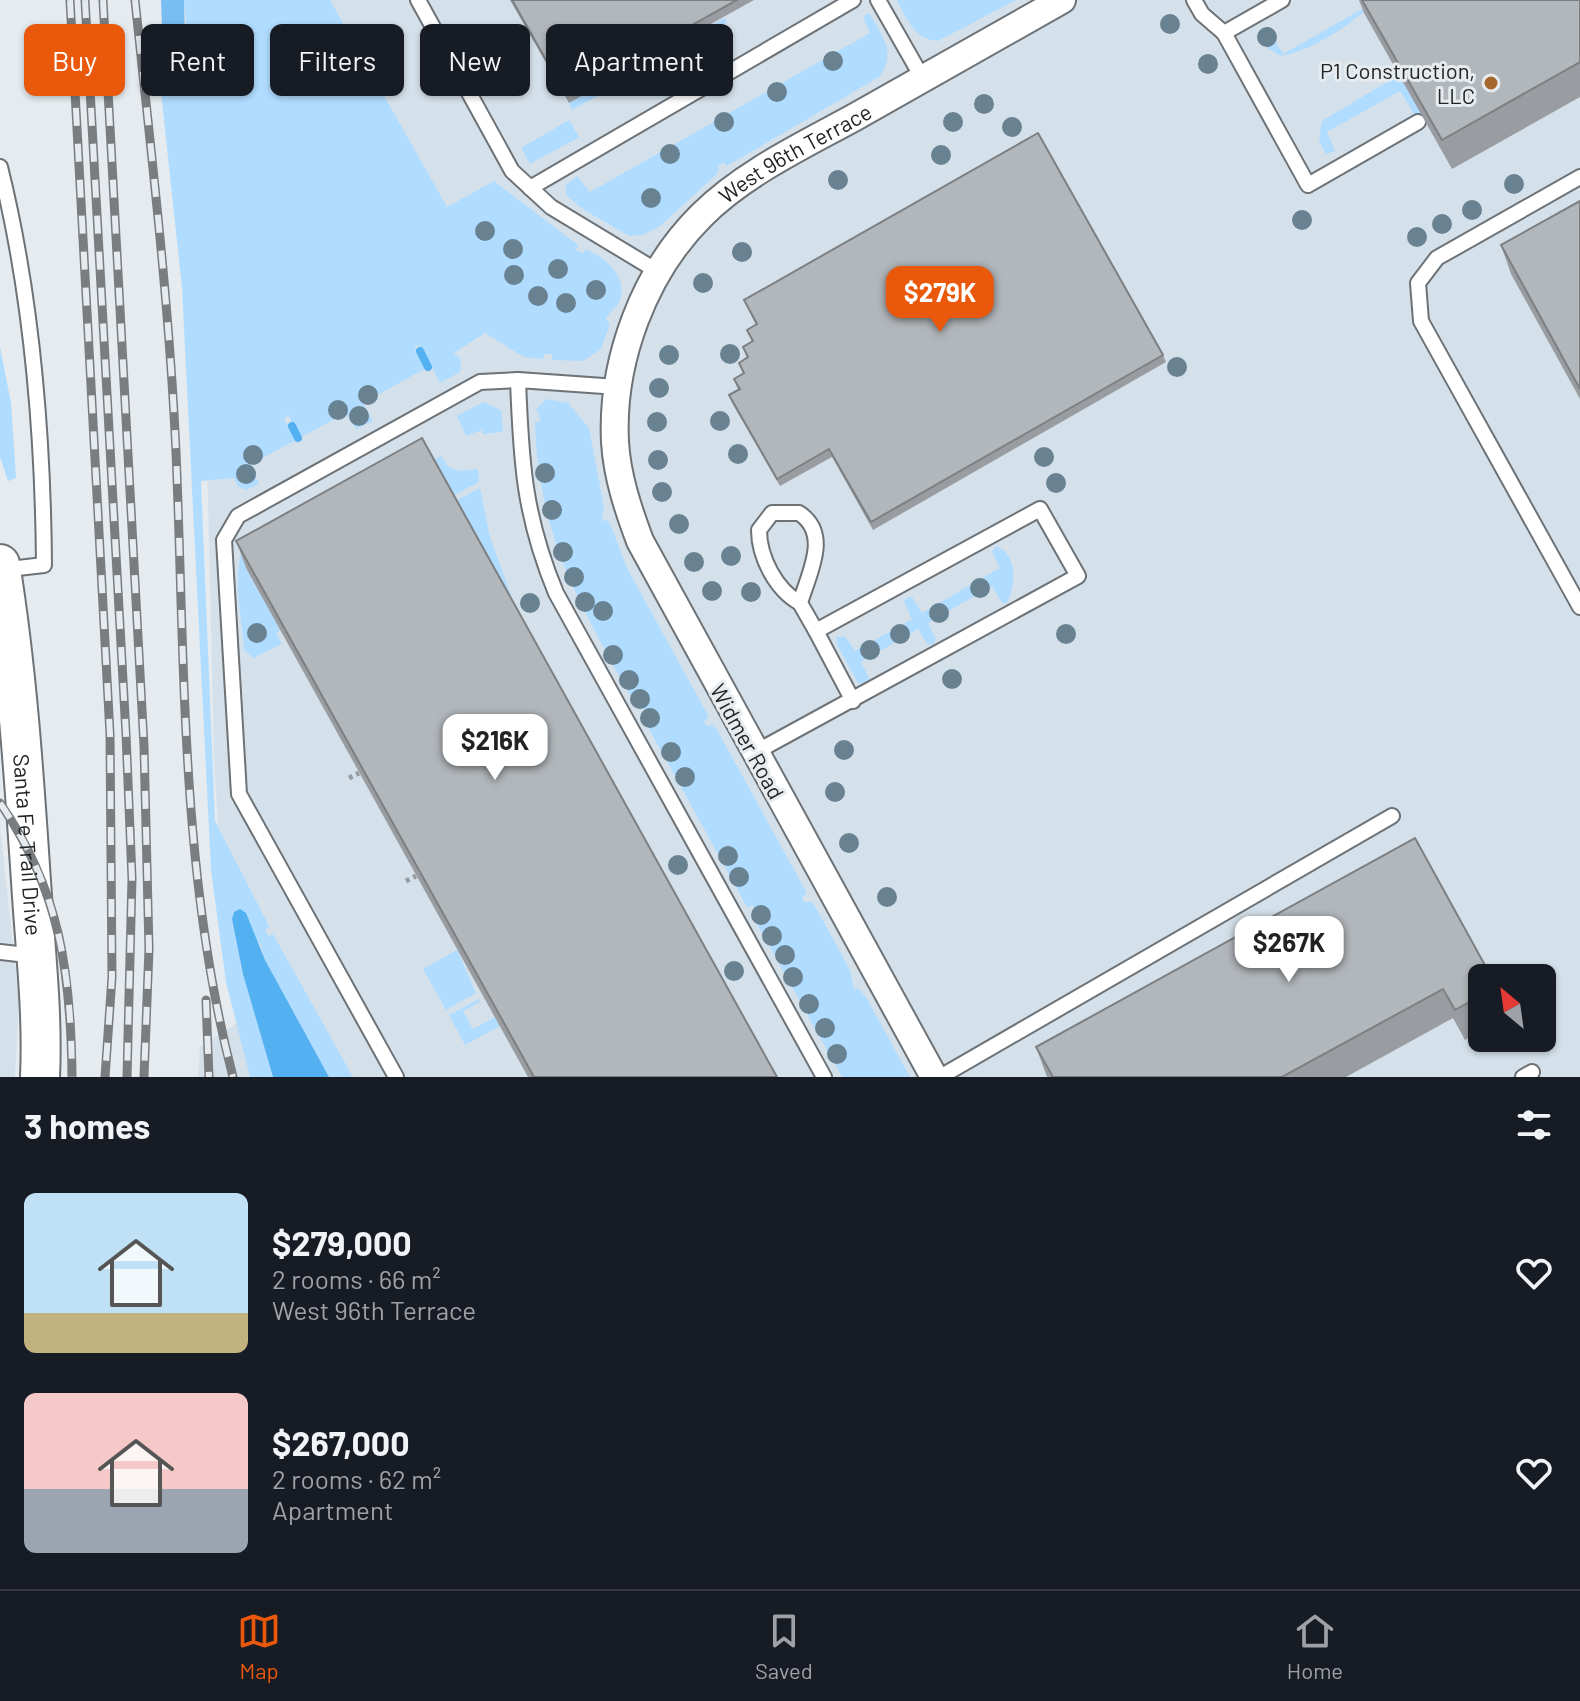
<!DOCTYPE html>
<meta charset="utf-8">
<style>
:root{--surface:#171b24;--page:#242831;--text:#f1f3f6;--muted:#9ea1a6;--line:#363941;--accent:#ea580c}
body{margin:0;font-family:Barlow,sans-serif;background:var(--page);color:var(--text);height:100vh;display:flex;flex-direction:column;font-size:30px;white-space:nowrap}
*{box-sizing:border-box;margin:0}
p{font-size:26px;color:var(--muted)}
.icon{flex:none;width:44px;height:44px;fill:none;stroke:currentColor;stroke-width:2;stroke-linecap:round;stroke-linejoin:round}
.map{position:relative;height:1077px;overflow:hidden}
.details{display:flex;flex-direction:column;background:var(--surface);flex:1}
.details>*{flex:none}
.hud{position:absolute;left:24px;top:24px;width:800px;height:72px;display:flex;gap:16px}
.needle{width:52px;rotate:331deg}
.tools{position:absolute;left:1468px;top:964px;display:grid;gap:16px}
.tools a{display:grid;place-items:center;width:88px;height:88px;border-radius:12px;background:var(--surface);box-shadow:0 2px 6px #0004;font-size:40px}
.price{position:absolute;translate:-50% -68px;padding:0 18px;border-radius:16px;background:#fff;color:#222;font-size:26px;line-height:52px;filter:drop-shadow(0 2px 4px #0008)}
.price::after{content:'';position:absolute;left:50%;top:48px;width:24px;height:18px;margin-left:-12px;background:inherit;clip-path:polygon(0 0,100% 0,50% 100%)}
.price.selected{background:var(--accent);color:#fff}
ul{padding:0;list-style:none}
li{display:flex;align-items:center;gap:24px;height:200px;padding:0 24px}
li span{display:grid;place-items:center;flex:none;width:224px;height:160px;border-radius:12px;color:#555}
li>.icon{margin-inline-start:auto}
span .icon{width:96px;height:96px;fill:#fffc;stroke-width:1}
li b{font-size:34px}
h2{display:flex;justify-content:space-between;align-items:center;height:96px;padding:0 24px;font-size:34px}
.chip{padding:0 28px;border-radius:12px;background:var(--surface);box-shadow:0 2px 6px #0004;font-size:28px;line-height:72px}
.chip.selected{background:var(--accent);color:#fff}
.dock{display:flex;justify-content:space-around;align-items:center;height:112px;border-top:2px solid var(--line);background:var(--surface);font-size:22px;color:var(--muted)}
.dock a{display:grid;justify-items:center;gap:4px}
.dock .selected{color:var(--accent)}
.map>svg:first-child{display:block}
.built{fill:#d5e1ea;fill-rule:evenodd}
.green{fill:#b0dcff}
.forest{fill:#78bef2}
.water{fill:#53b0f1}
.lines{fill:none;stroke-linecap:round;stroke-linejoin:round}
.stream{stroke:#53b0f1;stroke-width:8}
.lane-casing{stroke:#6d7276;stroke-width:18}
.street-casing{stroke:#6d7276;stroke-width:30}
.secondary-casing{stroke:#6d7276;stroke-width:42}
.path{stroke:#989c9f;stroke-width:5;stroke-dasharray:4 4;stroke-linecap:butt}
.lane{stroke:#fff;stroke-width:14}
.street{stroke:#fff;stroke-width:26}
.secondary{stroke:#fff;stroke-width:38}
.rail-casing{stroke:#7a7d80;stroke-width:9}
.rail{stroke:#e5ebef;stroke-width:6;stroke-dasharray:18;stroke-linecap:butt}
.tree{fill:#698292}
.wall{fill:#999da1}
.building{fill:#b2b7bb;stroke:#7d8083;stroke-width:2}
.poi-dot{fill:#a5682c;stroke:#e5ebef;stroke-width:3}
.labels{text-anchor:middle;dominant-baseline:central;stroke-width:6;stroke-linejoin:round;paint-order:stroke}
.poi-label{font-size:22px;fill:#222425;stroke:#e5ebef;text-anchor:end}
.street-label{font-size:22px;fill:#222425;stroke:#e5ebef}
</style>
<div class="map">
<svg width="1580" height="1077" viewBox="0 0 1580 1077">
<rect width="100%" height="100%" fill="#e5ebef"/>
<g class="built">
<path d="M178 0H1580V1077H198L200 1047 240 1021 220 859 214 758 204 324ZM1482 978H1542V1038H1482Z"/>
<path d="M0 826 19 1000 15 1077H0Z"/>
</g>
<g class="green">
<path d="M184 0H330L447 207 494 181 578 245 576 250 583 253 586 249C605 258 628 275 620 300 616 311 609 310 606 320L610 324 601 349 583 361 552 360V354H544V359L524 357 485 333 454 353 461 360 460 372 440 383 422 347 416 345 415 351 426 368 363 403 373 421 356 429 346 413 301 437 288 415 284 420 296 440 251 464 259 484 245 490 238 486 234 478 201 481 215 821 269 926 265 930 269 936 273 934 353 1077H329L265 960 260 944 234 912 232 919 243 974 273 1077H250L226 982 211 870 182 288 161 92 163 54 165 61 187 28Z"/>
<path d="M897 0H1016L938 41C914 39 907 19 897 0Z"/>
<path d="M1378 0C1354 21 1315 51 1280 56L1265 46 1262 33 1268 30 1283 54Z"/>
<path d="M866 14H870C883 37 897 54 879 77L727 166 724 163 719 165 718 173 659 227 643 235 629 236 581 208 566 195V185L577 176 590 192 870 33 863 18Z"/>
<path d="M725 18 727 22 572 110 569 103Z"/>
<path d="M1395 68 1424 119 1419 122 1400 91 1327 132 1335 151 1326 154 1319 140 1322 121 1394 78 1390 70Z"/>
<path d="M569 120 579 137 530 164 521 148Z"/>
<path d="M0 347 11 403 16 478 8 481 0 457Z"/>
<path d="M546 399 568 403 589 428 604 507 602 521 607 520 611 526 627 568 704 708 709 718 704 721 707 726 712 724 716 728 802 884 807 894 802 897 805 903 811 901 815 906 850 970 854 990 858 988 866 997 910 1077H842L752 915 756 912 753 905 747 907 642 716 646 713 643 707 638 709C582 608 539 542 535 422L540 421 539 413 535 411Z"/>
<path d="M483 402 501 410 503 432 482 434V430L466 436 457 416Z"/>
<path d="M441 456C450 474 460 471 478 469L479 482 453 496 430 462Z"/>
<path d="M480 488 490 537 514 603 455 501Z"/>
<path d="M256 529 247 571 280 630 276 633 282 644 253 658 244 649C242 615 226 553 256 529Z"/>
<path d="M996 546C1018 554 1016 586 1007 603H1002L992 586 928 623 936 639 933 645 927 644 918 629 861 662 869 678 864 684 858 683 836 643 837 637 845 636 855 651 912 619 904 602 906 598 912 597 922 613 1000 568 992 552Z"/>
<path d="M457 950 476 993 446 1010 423 969Z"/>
<path d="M479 999 480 1002 463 1011 473 1029 495 1017 500 1026 465 1045 449 1015Z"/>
</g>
<path class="forest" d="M161 0H184L185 46 173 63 165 61 163 54Z"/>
<path class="water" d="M240 909 246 913 265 960 329 1077H273L243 974 232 919 234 912Z"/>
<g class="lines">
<g class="stream">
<path d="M420 351 428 367"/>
<path d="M292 426 298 438"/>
</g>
<defs>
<g id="lane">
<path d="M418 0 512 171 551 207 657 271"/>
<path d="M878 0 923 79"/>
<path d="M1194 0 1202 14 1224 33 1282 0"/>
<path d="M1224 33 1308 185 1418 122"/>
<path d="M0 167C32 296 43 432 44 565L0 570"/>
<path d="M1580 177 1437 258 1418 283 1421 321 1580 607"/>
<path d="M530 188 853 0"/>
<path d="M618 387 518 380C521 462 524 516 556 593L824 1077"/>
<path d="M800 603C776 590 759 557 759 530L772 513H799C831 534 809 573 800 603L816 631"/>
<path d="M754 753 1078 576 1040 509 816 631 853 701"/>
<path d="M0 952 36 956"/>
<path d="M396 1077 239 794 224 540 238 516 480 382 518 380"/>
<path d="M940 1077 1392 816"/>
<path d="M1523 1077 1532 1072"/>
</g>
<g id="street">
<path id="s1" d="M934 1077 640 541C628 509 617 476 615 442 611 361 644 272 702 215 744 173 804 145 855 117 924 78 993 39 1062 0"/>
</g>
<g id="secondary">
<path id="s2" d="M0 564C17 669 24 776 31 881 35 947 43 1012 40 1077"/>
</g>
</defs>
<use href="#lane" class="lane-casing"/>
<use href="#street" class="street-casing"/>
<use href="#secondary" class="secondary-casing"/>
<g class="path">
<path d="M349 778 359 773"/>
<path d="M406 881 416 876"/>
</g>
<use href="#lane" class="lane"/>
<use href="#street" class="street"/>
<use href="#secondary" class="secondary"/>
<defs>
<g id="rail">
<path d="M70 0 110 734 112 977 105 1077"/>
<path d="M85 0 126 734 132 878 127 1077"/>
<path d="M103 0 144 746 149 949 144 1077"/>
<path d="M135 0C151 151 169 301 176 452 185 661 180 874 233 1077"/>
<path d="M0 803C60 890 71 973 72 1077"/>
<path d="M206 1000 209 1077"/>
</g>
</defs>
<use href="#rail" class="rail-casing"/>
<use href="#rail" class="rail"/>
</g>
<g class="tree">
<circle cx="1170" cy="24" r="10"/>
<circle cx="1267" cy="37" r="10"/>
<circle cx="833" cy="61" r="10"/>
<circle cx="1208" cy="64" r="10"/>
<circle cx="777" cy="92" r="10"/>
<circle cx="984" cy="104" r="10"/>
<circle cx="724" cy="122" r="10"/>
<circle cx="953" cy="122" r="10"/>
<circle cx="1012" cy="127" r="10"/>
<circle cx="670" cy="154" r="10"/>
<circle cx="941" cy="155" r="10"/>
<circle cx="838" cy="180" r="10"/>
<circle cx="1514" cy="184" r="10"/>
<circle cx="651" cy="198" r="10"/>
<circle cx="1472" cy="210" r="10"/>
<circle cx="1302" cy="220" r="10"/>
<circle cx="1442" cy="224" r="10"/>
<circle cx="485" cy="231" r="10"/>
<circle cx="1417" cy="237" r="10"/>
<circle cx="513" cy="249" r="10"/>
<circle cx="742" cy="252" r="10"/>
<circle cx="558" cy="269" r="10"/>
<circle cx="514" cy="275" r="10"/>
<circle cx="703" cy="283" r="10"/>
<circle cx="596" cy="290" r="10"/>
<circle cx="538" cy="296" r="10"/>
<circle cx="566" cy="303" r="10"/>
<circle cx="730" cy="354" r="10"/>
<circle cx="669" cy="355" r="10"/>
<circle cx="1177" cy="367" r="10"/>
<circle cx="659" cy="388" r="10"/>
<circle cx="368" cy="395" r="10"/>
<circle cx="338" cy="410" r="10"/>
<circle cx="359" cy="416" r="10"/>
<circle cx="720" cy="421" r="10"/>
<circle cx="657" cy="422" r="10"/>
<circle cx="738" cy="454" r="10"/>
<circle cx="253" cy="455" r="10"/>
<circle cx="1044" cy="457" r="10"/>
<circle cx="658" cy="460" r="10"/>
<circle cx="545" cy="473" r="10"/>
<circle cx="246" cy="474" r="10"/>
<circle cx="1056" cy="483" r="10"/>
<circle cx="662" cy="492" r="10"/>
<circle cx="552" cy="510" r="10"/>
<circle cx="679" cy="524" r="10"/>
<circle cx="563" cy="552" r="10"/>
<circle cx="731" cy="556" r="10"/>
<circle cx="694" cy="562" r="10"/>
<circle cx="574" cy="577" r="10"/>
<circle cx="980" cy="588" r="10"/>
<circle cx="712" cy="591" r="10"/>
<circle cx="751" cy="592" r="10"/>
<circle cx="585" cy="602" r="10"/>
<circle cx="530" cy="603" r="10"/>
<circle cx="603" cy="611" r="10"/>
<circle cx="939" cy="613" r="10"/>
<circle cx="257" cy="633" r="10"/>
<circle cx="900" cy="634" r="10"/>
<circle cx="1066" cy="634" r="10"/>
<circle cx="870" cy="650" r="10"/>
<circle cx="613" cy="655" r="10"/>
<circle cx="952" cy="679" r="10"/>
<circle cx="629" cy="680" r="10"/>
<circle cx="640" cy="699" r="10"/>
<circle cx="650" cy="718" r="10"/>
<circle cx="844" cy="750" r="10"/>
<circle cx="671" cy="752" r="10"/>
<circle cx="685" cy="777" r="10"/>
<circle cx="835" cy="792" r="10"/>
<circle cx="849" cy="843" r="10"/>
<circle cx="728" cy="856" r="10"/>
<circle cx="678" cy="865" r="10"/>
<circle cx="739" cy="877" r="10"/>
<circle cx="887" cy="897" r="10"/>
<circle cx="761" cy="915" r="10"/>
<circle cx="772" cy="936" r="10"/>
<circle cx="785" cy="955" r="10"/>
<circle cx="734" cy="971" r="10"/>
<circle cx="793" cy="977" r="10"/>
<circle cx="809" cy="1004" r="10"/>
<circle cx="825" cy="1028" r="10"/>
<circle cx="837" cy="1054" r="10"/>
</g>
<g class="wall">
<path d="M510 0H754L569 103Z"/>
<path d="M1359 0H1580V97L1452 169 1364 13Z"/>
<path d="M1580 201V399L1511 274 1501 245Z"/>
<path d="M744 300 1163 355 1166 362 873 530 832 457 780 486 732 403 729 395 738 390 734 379 743 373 739 363 747 358 743 347 752 341 747 330 756 325Z"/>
<path d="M236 541 777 1077H528L247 570Z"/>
<path d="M1482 978V1030L1465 1040 1453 1018 1346 1077H1047L1036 1047Z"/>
</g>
<g class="building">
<path d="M512 0H737L566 95Z"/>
<path d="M1362 0H1580V62L1442 140Z"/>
<path d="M1038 133 1163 355 871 522 829 449 777 479 729 395 740 389 734 379 744 373 739 363 748 357 743 347 753 341 747 330 757 324 744 300Z"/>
<path d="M1580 201V389L1501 245Z"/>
<path d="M422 438 777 1077H534L236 541Z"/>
<path d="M1415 838 1492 978H1482V995L1455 1010 1443 989 1282 1077H1053L1036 1047Z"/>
</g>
<circle class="poi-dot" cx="1491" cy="83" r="8"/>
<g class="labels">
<g class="poi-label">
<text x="1475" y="70">P1 Construction,<tspan x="1475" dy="25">LLC</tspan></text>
</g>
<g class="street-label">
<text stroke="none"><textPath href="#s1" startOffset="1076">West 96th Terrace</textPath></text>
<text transform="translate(748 741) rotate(61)">Widmer Road</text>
<text stroke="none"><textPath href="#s2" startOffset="282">Santa Fe Trail Drive</textPath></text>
</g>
</g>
</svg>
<div class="tools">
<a><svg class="needle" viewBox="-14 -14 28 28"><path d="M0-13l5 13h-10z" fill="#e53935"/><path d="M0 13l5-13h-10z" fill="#9ea1a6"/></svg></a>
</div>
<b class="price selected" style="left:940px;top:334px">$279K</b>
<b class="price" style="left:495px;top:782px">$216K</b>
<b class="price" style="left:1289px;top:984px">$267K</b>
<div class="hud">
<a class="chip selected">Buy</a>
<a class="chip">Rent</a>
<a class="chip">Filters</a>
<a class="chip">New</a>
<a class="chip">Apartment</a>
</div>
</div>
<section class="details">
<h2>3 homes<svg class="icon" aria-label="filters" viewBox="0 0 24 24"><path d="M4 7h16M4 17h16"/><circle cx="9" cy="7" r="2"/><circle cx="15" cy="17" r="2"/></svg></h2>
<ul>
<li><span style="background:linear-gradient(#bfe0f5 75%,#c2b280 0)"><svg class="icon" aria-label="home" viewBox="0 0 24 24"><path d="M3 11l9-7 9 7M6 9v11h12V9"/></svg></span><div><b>$279,000</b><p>2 rooms · 66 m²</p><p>West 96th Terrace</p></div><svg class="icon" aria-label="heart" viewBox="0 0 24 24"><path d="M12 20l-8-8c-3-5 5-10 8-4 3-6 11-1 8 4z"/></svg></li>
<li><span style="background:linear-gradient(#f6c9c9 60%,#9aa5b1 0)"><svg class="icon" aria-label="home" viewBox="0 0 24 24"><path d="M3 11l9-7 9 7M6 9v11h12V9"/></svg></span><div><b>$267,000</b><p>2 rooms · 62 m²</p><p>Apartment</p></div><svg class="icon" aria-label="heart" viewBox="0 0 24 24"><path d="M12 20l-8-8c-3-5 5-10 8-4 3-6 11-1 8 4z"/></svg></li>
</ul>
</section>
<nav class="dock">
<a class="selected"><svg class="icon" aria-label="map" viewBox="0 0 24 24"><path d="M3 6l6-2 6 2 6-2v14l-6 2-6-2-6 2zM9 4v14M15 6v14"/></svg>Map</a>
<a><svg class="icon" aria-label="saved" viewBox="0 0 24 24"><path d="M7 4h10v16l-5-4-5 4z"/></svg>Saved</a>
<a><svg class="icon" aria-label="home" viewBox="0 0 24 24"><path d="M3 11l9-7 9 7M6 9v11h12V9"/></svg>Home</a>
</nav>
